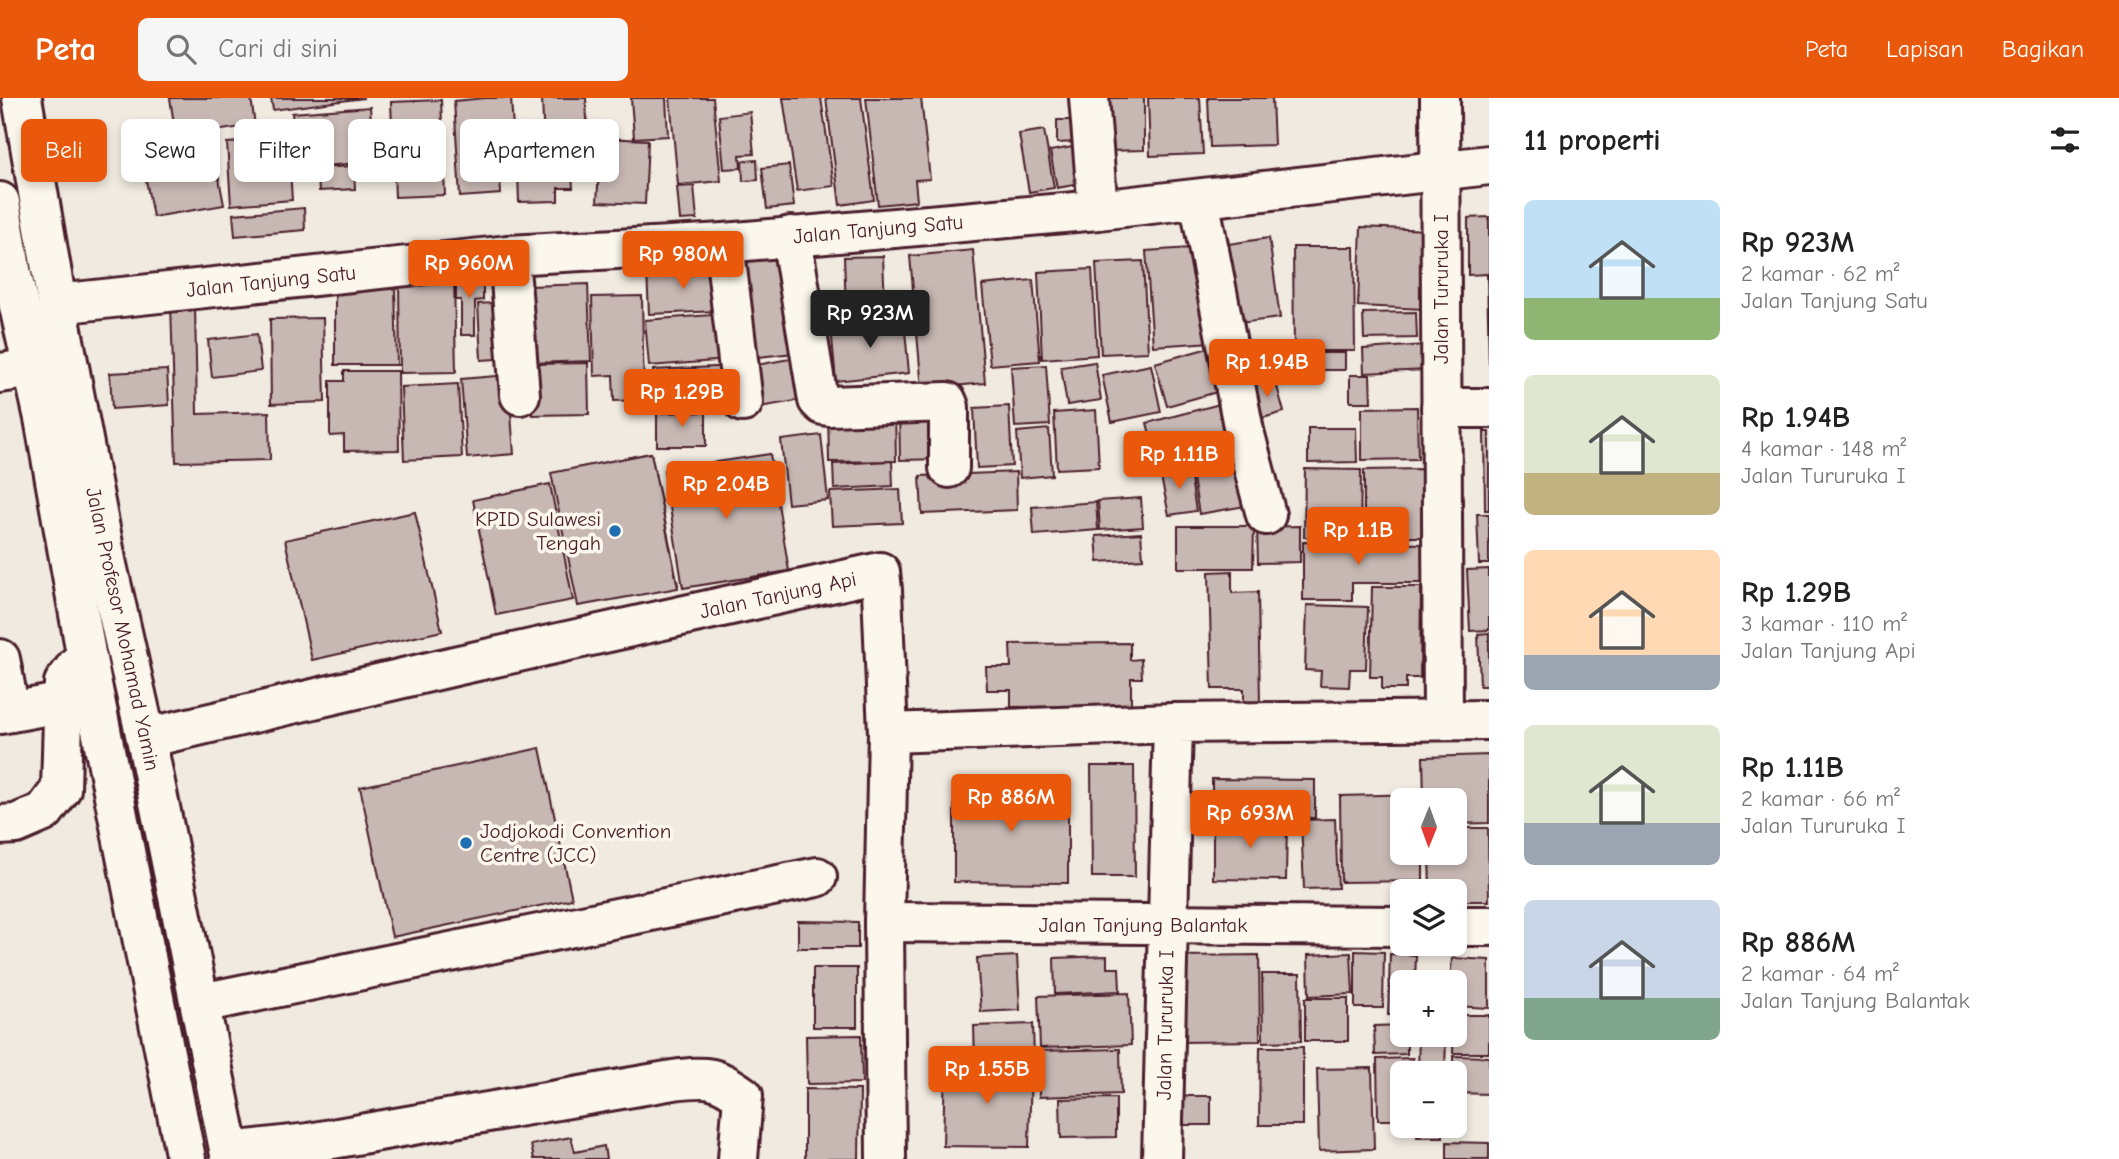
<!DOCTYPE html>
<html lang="id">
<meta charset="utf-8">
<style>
:root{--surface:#fff;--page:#f6f6f6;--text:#222;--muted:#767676;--accent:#ea580c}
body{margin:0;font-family:"Comic Neue",sans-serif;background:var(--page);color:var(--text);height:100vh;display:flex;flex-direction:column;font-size:26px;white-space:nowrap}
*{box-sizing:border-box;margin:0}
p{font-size:23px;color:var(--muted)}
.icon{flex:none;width:38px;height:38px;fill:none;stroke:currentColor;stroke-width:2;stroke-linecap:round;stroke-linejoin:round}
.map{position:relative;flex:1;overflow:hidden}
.side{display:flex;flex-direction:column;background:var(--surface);width:630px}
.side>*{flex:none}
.top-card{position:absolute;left:21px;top:21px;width:665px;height:63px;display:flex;gap:14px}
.needle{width:46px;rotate:181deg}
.tools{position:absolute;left:1390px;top:690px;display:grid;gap:14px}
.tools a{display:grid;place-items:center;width:77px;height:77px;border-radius:10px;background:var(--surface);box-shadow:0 4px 10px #0003;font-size:35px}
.price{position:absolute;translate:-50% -60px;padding:0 16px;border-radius:7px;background:var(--accent);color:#fff;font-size:23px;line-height:46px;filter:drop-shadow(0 2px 4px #0008)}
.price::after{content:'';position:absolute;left:50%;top:42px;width:21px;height:16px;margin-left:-10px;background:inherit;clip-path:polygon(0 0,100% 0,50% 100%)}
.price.current{background:#222;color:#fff}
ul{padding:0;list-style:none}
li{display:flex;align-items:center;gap:21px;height:175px;padding:0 35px}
li span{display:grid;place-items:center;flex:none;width:196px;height:140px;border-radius:10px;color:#555}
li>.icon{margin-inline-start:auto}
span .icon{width:84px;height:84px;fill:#fffc;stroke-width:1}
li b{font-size:30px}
h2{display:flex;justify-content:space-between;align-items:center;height:84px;padding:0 35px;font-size:30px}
.tag{padding:0 24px;border-radius:10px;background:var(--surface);box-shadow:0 4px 10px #0003;font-size:24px;line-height:63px}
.tag.current{background:var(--accent);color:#fff}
header{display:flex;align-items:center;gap:42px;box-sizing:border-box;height:98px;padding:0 35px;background:var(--accent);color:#fff}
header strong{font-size:33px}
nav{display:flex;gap:38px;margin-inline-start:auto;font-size:24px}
.search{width:490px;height:63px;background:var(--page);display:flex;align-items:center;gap:18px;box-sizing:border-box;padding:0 24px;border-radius:10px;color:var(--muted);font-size:26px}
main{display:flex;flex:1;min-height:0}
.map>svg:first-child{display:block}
.building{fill:#c8b8b3;stroke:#4a1f2b;stroke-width:2}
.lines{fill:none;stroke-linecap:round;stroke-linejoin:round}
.minor-casing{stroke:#4a1f2b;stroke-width:44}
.major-casing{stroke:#4a1f2b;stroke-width:44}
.minor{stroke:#fbf7ec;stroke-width:38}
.major{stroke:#fbf7ec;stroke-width:38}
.poi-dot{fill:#1f6fb2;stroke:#fbf7ec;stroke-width:2.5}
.labels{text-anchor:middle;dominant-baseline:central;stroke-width:7;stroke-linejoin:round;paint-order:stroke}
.street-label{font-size:21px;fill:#4a1f2b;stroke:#fbf7ec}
.poi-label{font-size:21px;fill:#4a1f2b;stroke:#fbf7ec;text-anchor:end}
</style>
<header>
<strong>Peta</strong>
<div class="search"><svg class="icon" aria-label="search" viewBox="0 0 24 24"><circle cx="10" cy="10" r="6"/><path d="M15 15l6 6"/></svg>Cari di sini</div>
<nav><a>Peta</a><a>Lapisan</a><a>Bagikan</a></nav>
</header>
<main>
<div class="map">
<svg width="1489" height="1061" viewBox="0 0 1489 1061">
<rect width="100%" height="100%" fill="#f0eae0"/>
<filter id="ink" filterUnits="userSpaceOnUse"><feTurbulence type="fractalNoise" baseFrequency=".0143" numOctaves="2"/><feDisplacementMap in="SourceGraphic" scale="14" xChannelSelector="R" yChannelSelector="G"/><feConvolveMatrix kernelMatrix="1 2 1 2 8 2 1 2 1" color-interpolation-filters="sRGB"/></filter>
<g filter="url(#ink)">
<g class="building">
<path d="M170 0H251L255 27 176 39Z"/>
<path d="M271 0H364L273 12Z"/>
<path d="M486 0H511L515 62 499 63 501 96 460 99 454 3Z"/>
<path d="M542 0H586L589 70 545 71Z"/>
<path d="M631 0H666L668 38 634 40Z"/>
<path d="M670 0H713L721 83 678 87Z"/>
<path d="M783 0H821L834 88 797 93Z"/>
<path d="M826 0H861L874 102 840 107Z"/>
<path d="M866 0H921L930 81 915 82 917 103 878 107Z"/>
<path d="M1106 0H1144V52L1106 53Z"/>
<path d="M1148 0H1200L1203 56 1150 58Z"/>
<path d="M1208 0H1272L1274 47 1210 49Z"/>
<path d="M441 2 445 97 395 99 391 4Z"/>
<path d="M370 9 374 64 297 70 292 15Z"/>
<path d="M750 14 754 56 740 57 741 70 724 71 719 18Z"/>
<path d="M1057 22H1076L1077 44 1057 45Z"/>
<path d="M1044 32 1054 90 1029 94 1019 36Z"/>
<path d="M211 38 224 107 153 119 140 50Z"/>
<path d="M601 40 648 42 645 106 597 104Z"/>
<path d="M288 41 292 102 231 107 227 45Z"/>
<path d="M1078 48 1085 85 1057 90 1050 53Z"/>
<path d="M757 62 758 82 743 83 742 63Z"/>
<path d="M789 67 794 108 767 111 762 70Z"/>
<path d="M354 68 355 91 319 93 317 70Z"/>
<path d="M572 75 573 90H558V103L519 104 518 76Z"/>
<path d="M694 88 697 121 680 122 677 89Z"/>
<path d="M304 110 305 132 235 138 233 116Z"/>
<path d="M1489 119V267L1487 176 1468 177V120Z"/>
<path d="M1361 129 1428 132 1424 211 1358 208Z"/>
<path d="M1269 140 1280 220 1239 225 1228 146Z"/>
<path d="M1206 149 1212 244 1153 248 1146 153Z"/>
<path d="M1293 149H1354L1355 253H1294Z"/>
<path d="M973 152 985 285 922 291 910 158Z"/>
<path d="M790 156 802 254 750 260 739 163Z"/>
<path d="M883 158 885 209 846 210 844 159Z"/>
<path d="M1143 163 1148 254 1101 256 1096 165Z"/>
<path d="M716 169 718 213 649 216 647 173Z"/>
<path d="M1092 171 1097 257 1042 261 1038 174Z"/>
<path d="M456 177H483V202L475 203V237H461V202H456Z"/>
<path d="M454 182 456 274 400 275 399 183Z"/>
<path d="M1033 182 1040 263 990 267 982 187Z"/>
<path d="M588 186 591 263 531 265 529 188Z"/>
<path d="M335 189H395L397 267H335Z"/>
<path d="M642 198 644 302 614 303 613 277 594 278 592 199Z"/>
<path d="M508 204 512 260 481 262 478 206Z"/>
<path d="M171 207H195L197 316 269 314 270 362 176 364Z"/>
<path d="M1416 214 1417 240 1364 241 1363 215Z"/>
<path d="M725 216 729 262 649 268 645 222Z"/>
<path d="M323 220 325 304 271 306 270 221Z"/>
<path d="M904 222 909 275 836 283 831 229Z"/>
<path d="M257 236 261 273 212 279 208 242Z"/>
<path d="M1219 247 1231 290 1167 308 1155 265Z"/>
<path d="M1426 247 1427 272 1364 275 1363 251Z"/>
<rect x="1313" y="255" width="32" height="17"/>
<path d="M806 258 813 300 754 310 746 269Z"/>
<path d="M1095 264 1101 302 1067 307 1061 269Z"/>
<path d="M588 265 589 316 532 317V266Z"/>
<path d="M1046 267 1050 327 1015 329 1011 269Z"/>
<path d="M1151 267 1161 314 1112 324 1102 277Z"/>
<path d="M736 268 738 307 655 311 653 272Z"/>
<path d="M167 272 169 307 112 311 110 275Z"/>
<path d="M344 273H398L399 352 344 353V337L330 338V283H344Z"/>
<path d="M508 277 514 356 467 360 461 281Z"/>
<path d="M1350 277H1370L1371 304H1350Z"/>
<path d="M1275 281 1284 314 1259 321 1250 287Z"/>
<path d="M458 286 462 359 404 362 401 289Z"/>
<path d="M1220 306 1231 348 1158 367 1147 325Z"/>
<path d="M1009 308 1012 368 977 370 974 310Z"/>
<path d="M1417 309 1418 361 1362 362V310Z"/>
<path d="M899 310H945L946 361 900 362Z"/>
<path d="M895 311 896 363 829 364 828 312Z"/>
<path d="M1096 312 1099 369 1057 371 1054 315Z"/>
<path d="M706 314V348H657V315Z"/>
<path d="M1308 330H1356L1357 364 1308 365Z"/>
<path d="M1049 331 1052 377 1020 380 1017 334Z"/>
<path d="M1484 334H1489V412H1485Z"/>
<path d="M821 337 828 402 788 406 781 342Z"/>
<path d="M651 355 678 487 579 506 553 375Z"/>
<path d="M651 355 678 490 578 508 551 375Z"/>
<path d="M770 356 789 473 683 490 664 372Z"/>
<path d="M892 363 893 388 834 391 833 366Z"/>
<path d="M1189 368 1196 413 1169 417 1160 374Z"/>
<path d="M1251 371 1257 406 1199 416 1193 380Z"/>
<path d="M1305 371 1361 372 1360 440 1304 439Z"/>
<path d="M1424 371V439H1364V372Z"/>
<path d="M1016 374 1017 412 922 416 920 378Z"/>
<path d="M550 386 573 502 496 517 473 402Z"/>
<path d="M900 391 902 425 832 428 830 394Z"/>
<path d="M1141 400 1143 429 1100 432 1098 403Z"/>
<path d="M1096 404 1098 432 1034 437 1032 409Z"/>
<path d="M415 414 442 533 312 562 285 442Z"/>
<path d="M1477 416H1489V466H1479Z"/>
<path d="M1178 428H1254L1253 470H1178Z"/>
<path d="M1300 428V464L1258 465 1257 429Z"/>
<path d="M1141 435 1143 461 1098 464 1096 438Z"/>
<path d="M1303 444 1425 446V485H1352V502H1303Z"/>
<path d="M1489 471V532L1470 533 1467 472Z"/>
<path d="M1232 473V495L1258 494 1260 605 1244 606V591H1212L1209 474Z"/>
<path d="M1372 489H1421L1420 580H1406V591H1382V579H1370Z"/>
<path d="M1307 507 1368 509 1366 571H1350L1349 589 1320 588 1321 573 1305 572Z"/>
<path d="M1489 535V588H1480L1478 536Z"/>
<path d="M1130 545V562L1141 561 1142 580H1131V608L1011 609V592H987L986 569H1011L1010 546Z"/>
<path d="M540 650 572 801 392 839 360 689Z"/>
<path d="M1489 657V725L1454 726V702H1424L1423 659Z"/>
<path d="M1091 668H1134L1135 779H1092Z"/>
<path d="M1212 681 1315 682V720L1212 718Z"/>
<path d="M954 687 1068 688V785L954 784Z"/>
<path d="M1422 696V702H1402V754H1423V783L1341 784 1340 698Z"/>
<path d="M1335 721 1338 790 1304 791 1301 722Z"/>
<path d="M1213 722H1287L1286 782 1213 781Z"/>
<path d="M1454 730H1488L1489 803H1454V793H1430L1429 754H1454Z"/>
<path d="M798 823 858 824V850H798Z"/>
<path d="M1355 853 1384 854 1383 910H1355Z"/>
<path d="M1351 855 1353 896 1309 898 1308 857Z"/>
<path d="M1390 856 1416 857 1415 884H1402V917H1388Z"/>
<path d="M1259 857 1260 943 1182 944 1181 858Z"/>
<path d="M1017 858 1020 912 981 914 977 860Z"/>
<path d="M1107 858V870H1119L1120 893 1055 896 1054 860Z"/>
<path d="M1452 860 1489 862V910L1454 908V884H1450Z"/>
<rect x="813" y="870" width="44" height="59"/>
<path d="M1262 876H1300L1301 943 1263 944Z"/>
<path d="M1129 895 1131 947 1040 950 1038 898Z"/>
<rect x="1305" y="900" width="43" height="43"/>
<path d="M1454 917H1489V955H1453Z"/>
<path d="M1033 926 1034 961 975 963 974 928Z"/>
<path d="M1402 927V936H1407V956L1375 957 1374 928Z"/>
<path d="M1419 936H1446L1445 975H1418Z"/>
<path d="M861 937 862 985 807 986 806 938Z"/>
<path d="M1260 949H1303V1027H1259Z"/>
<path d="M1120 951 1121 996 1039 999 1038 953Z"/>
<path d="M1453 958 1489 959V996L1454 995Z"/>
<path d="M1413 960V975H1402V1022H1378L1377 961Z"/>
<path d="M945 966 1031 967 1029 1049 943 1048Z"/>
<path d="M1372 970 1374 1051 1319 1053 1317 971Z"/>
<path d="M805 991 860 992 859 1061H805Z"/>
<rect x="1184" y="998" width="27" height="29"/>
<path d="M1116 1000V1039L1061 1040 1060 1001Z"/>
<rect x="1417" y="1027" width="26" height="12"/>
<path d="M571 1039 575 1054 604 1048 606 1061H534L531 1047Z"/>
<path d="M1447 1044 1489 1045V1061H1447Z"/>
</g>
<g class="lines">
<defs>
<g id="minor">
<path d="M1089 0 1098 112"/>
<path d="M1440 0 1443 622"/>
<path d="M1199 101 1244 333 1266 417"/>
<path d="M791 138 818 302 823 307 829 308 947 304 949 309V370"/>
<path d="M724 145 743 304"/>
<path d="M509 157 520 297"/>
<path d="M57 206 509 157 724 145 1098 112 1489 67"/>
<path d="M0 275 34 270"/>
<path d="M1441 310H1489"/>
<path d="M0 561 10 614"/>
<path d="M0 616 65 604"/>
<path d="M888 635 1173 625"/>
<path d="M146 640 459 567 880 474 882 492 888 635 884 824 886 1061"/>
<path d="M0 727 16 726 44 714 61 691 64 585 77 567 87 561"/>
<path d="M884 824 1402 828"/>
<path d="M1454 828H1489"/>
<path d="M201 905 817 779"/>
<path d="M230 1054 309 1045 673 982C707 978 714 977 743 998L738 1061"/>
<path d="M1162 1061 1173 625 1489 622"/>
</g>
<g id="major">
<path d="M22 0 57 206 107 467 146 640 231 1061"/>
<path d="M0 104 12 177 44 320 87 561 186 1061"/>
</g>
</defs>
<use href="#minor" class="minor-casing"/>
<use href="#major" class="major-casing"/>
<use href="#minor" class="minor"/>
<use href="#major" class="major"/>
</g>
</g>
<g class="poi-dot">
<circle cx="615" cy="433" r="7"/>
<circle cx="466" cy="745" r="7"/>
</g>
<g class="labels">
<g class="street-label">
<text transform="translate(878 131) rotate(-5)">Jalan Tanjung Satu</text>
<text transform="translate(271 183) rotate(-6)">Jalan Tanjung Satu</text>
<text transform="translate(1441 191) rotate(-90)">Jalan Tururuka I</text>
<text transform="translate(778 497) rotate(-12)">Jalan Tanjung Api</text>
<text transform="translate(123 531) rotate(78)">Jalan Profesor Mohamad Yamin</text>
<text x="1143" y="827">Jalan Tanjung Balantak</text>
<text transform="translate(1165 927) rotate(-89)">Jalan Tururuka I</text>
</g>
<g class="poi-label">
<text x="601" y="421">KPID Sulawesi<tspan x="601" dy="24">Tengah</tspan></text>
<text x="480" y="733" text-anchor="start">Jodjokodi Convention<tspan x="480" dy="24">Centre (JCC)</tspan></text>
</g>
</g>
</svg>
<div class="tools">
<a><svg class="needle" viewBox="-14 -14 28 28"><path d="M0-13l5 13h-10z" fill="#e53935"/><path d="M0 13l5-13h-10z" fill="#767676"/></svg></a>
<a><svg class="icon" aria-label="layers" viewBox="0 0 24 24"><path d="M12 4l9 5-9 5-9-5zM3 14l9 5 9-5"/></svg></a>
<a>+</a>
<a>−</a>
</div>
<b class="price" style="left:683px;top:193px">Rp 980M</b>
<b class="price" style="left:469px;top:202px">Rp 960M</b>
<b class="price current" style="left:870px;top:252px">Rp 923M</b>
<b class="price" style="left:1267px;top:301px">Rp 1.94B</b>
<b class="price" style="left:682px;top:331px">Rp 1.29B</b>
<b class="price" style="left:1179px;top:393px">Rp 1.11B</b>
<b class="price" style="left:726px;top:423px">Rp 2.04B</b>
<b class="price" style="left:1358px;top:469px">Rp 1.1B</b>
<b class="price" style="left:1011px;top:736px">Rp 886M</b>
<b class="price" style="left:1250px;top:752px">Rp 693M</b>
<b class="price" style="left:987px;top:1008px">Rp 1.55B</b>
<div class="top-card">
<a class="tag current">Beli</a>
<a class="tag">Sewa</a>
<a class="tag">Filter</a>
<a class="tag">Baru</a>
<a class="tag">Apartemen</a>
</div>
</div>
<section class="side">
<h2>11 properti<svg class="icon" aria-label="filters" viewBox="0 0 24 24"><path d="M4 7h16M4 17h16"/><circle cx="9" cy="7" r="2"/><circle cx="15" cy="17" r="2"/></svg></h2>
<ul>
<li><span style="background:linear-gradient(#bfe0f5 70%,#8fb573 0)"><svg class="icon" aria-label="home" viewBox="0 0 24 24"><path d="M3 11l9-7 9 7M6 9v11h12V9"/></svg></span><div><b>Rp 923M</b><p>2 kamar · 62 m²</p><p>Jalan Tanjung Satu</p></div></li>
<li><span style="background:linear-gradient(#dfe7d0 70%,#c2b280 0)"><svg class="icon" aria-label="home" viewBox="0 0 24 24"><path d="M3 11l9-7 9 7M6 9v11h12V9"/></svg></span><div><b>Rp 1.94B</b><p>4 kamar · 148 m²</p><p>Jalan Tururuka I</p></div></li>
<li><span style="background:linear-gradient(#ffd9b3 75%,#9aa5b1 0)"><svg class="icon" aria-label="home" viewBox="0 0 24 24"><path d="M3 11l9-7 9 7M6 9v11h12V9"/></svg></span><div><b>Rp 1.29B</b><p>3 kamar · 110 m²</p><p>Jalan Tanjung Api</p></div></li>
<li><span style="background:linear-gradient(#dfe7d0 70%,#9aa5b1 0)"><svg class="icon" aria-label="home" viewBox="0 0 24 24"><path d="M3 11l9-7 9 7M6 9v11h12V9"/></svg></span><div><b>Rp 1.11B</b><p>2 kamar · 66 m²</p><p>Jalan Tururuka I</p></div></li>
<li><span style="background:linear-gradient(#c9d6e8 70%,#7fa58c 0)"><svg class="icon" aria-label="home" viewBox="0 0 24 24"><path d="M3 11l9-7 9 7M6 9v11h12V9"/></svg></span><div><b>Rp 886M</b><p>2 kamar · 64 m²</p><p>Jalan Tanjung Balantak</p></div></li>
</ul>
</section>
</main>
